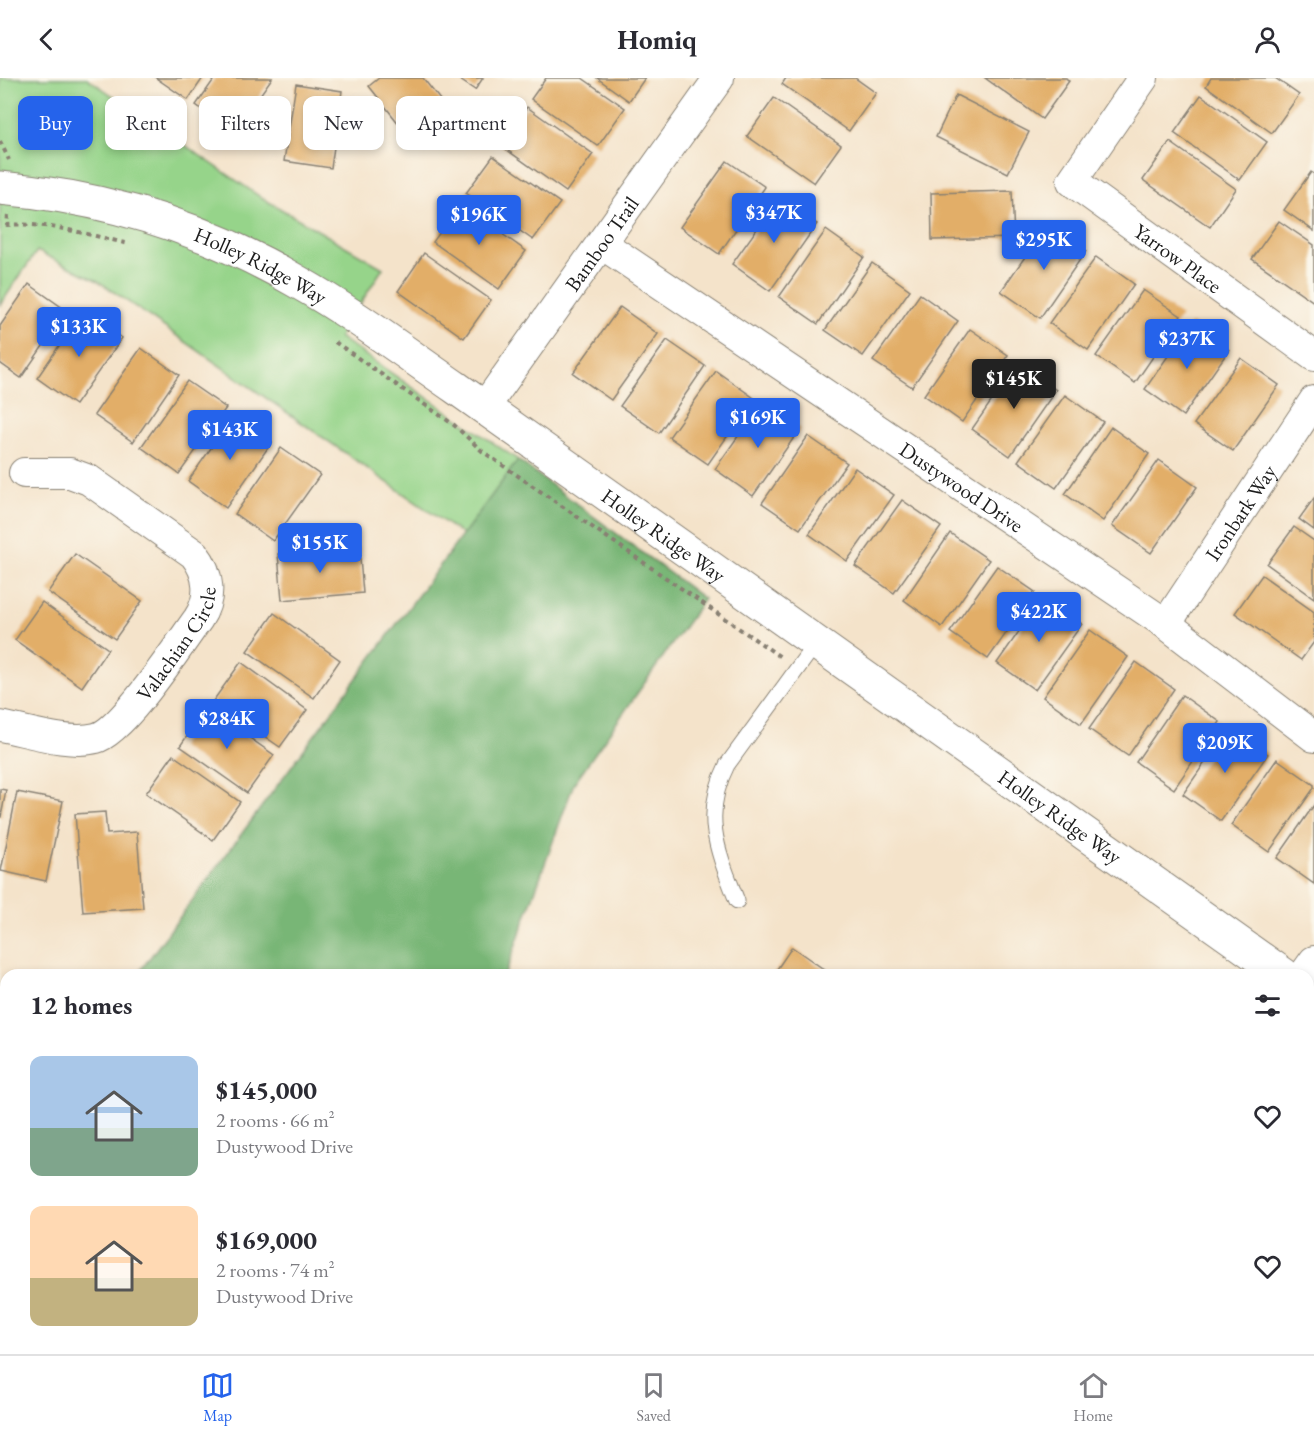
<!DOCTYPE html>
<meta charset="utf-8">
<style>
:root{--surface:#fff;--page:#f7f7f7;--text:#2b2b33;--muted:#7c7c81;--line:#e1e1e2;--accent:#2563eb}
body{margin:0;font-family:"EB Garamond",serif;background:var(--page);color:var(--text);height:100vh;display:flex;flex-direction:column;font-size:22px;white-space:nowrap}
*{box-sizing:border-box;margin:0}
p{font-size:20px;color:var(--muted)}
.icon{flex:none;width:33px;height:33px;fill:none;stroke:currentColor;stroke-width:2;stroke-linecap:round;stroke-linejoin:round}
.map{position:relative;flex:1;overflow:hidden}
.details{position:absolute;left:0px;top:891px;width:1314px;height:386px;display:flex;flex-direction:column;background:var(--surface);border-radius:18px 18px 0 0;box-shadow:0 3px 9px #0003}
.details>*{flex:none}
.hud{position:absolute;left:18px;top:18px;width:600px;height:54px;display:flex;gap:12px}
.price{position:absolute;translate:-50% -51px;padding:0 14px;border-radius:6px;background:var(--accent);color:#fff;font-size:20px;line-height:39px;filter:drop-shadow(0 2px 3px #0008)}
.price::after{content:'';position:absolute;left:50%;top:36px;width:18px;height:14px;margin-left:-9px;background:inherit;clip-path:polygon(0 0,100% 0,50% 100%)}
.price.current{background:#222;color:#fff}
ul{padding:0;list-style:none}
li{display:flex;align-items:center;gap:18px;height:150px;padding:0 30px}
li span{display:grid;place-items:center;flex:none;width:168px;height:120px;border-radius:12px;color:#555}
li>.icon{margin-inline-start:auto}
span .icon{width:72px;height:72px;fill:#fffc;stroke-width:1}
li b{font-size:26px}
h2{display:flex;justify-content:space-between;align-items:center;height:72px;padding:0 30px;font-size:26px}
.chip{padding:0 21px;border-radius:12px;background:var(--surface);box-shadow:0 3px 9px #0003;font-size:21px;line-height:54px}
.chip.current{background:var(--accent);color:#fff}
header{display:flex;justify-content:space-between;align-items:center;height:78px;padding:0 30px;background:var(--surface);font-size:27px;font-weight:700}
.menu{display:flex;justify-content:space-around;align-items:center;height:84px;border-top:2px solid var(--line);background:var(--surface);font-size:16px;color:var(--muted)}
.menu a{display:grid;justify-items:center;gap:3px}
.menu .current{color:var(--accent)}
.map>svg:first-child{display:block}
.green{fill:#96d48a;stroke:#597853;stroke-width:1.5}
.forest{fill:#78b676;stroke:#4a6949;stroke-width:1.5}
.building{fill:#e2ae67}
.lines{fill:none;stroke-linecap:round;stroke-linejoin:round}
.lane-casing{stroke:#888073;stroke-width:17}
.street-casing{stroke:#888073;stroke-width:32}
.secondary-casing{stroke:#888073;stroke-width:35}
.path{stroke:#888073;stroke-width:4;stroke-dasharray:4.5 4.5;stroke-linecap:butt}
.lane{stroke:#fff;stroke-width:15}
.street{stroke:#fff;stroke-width:30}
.secondary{stroke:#fff;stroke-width:33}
.labels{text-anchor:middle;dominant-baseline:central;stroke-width:4.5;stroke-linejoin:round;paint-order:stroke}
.street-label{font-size:21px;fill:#1c1c1c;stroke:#fbf7ec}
</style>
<header><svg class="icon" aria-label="back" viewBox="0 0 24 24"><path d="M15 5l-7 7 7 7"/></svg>Homiq<svg class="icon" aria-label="person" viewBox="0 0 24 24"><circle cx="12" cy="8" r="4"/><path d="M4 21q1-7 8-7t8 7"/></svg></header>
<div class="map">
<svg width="1314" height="1276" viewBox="0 0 1314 1276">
<rect width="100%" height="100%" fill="#fbf7ec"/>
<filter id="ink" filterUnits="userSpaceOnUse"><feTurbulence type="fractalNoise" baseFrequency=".0167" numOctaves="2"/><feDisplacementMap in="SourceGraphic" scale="12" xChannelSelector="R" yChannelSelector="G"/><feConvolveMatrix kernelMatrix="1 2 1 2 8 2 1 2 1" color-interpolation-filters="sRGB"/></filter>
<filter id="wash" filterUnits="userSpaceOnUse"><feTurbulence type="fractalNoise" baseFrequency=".008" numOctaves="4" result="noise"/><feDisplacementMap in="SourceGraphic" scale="24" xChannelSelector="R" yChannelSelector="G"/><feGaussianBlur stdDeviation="1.35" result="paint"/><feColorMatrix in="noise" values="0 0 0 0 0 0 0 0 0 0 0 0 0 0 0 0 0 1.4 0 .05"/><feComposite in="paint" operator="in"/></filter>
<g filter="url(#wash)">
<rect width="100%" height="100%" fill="#f4e3ca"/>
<path class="green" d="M0 0H87L262 120 383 190 339 259 518 382 463 457 98 203 37 173 0 227Z"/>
<g class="forest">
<path d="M518 382 704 521 574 705 505 897H137Z"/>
<path d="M6 1073V1270H459L460 1276H0V1081Z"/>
</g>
<g id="blocks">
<g class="building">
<path d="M156 0H203L188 22Z"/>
<path d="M215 0H272L234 54 196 27Z"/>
<path d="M379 0H423L455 41 418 70 369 8Z"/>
<path d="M457 0H483L475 12Z"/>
<path d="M546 0H582L625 30 598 68 531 21Z"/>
<path d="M597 0H645L629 23Z"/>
<path d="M786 0H855L876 15 849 53 782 6Z"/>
<path d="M985 0H1066L1069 3 1042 41Z"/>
<path d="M1211 0H1275L1299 17 1272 55 1206 8Z"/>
<path d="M296 6 342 13 331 90 284 83Z"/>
<path d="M956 17 1029 54 1008 95 936 59Z"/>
<path d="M1201 17 1267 64 1240 102 1174 55Z"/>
<path d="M774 20 841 67 814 105 747 58Z"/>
<path d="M527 29 593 76 566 114 500 67Z"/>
<path d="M1170 64 1236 111 1210 149 1143 102Z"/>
<path d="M493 78 560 125 533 162 466 115Z"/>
<path d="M727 83 765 109 719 176 680 149Z"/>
<path d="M1311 94 1314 96V153L1284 132Z"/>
<path d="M1012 113 1014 160 932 162 931 115Z"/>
<path d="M779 120 817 146 770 213 732 186Z"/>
<path d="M460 126 526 173 499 211 433 164Z"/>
<path d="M1279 143 1314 167V224L1252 181Z"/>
<path d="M1048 146 1086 173 1040 240 1001 213Z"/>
<path d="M826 152 864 179 818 246 779 219Z"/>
<path d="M424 175 491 222 464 260 398 213Z"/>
<path d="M1096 179 1134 206 1088 272 1049 245Z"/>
<path d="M872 185 910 212 863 278 825 252Z"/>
<path d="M29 206 67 233 21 300 0 285V248Z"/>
<path d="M1143 212 1181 238 1135 305 1096 278Z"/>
<path d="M920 216 958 243 912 309 873 283Z"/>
<path d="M620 229 658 256 611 322 573 295Z"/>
<path d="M83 233 122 260 75 327 37 300Z"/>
<path d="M1191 245 1229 272 1183 338 1145 311Z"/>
<path d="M970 251 1008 277 962 344 924 317Z"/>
<path d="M667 262 705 288 659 355 620 328Z"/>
<path d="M141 270 179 297 133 364 94 337Z"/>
<path d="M1241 280 1279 307 1233 373 1194 346Z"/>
<path d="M1018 285 1056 312 1010 378 972 351Z"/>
<path d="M716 293 754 320 708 386 669 359Z"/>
<path d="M187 303 226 330 179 396 141 369Z"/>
<path d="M1065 317 1103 344 1056 410 1018 383Z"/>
<path d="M762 324 800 351 753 418 715 391Z"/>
<path d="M234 337 272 364 226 430 188 403Z"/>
<path d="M1111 349 1149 376 1103 443 1065 416Z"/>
<path d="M808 358 847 385 800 451 762 425Z"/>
<path d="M281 370 320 397 273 463 235 436Z"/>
<path d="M1159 382 1197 409 1151 475 1112 448Z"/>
<path d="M855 390 894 417 847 483 809 456Z"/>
<path d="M1314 420V452L1299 441Z"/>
<path d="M902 422 941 449 894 515 855 488Z"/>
<path d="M1294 449 1314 463V520L1267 486Z"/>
<path d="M950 455 989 482 942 549 904 522Z"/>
<path d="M359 469 363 515 282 522 278 476Z"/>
<path d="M75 476 142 523 115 561 48 514Z"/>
<path d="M997 488 1035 514 988 581 950 554Z"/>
<path d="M1262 497 1314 534V564L1301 582 1235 535Z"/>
<path d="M1043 519 1082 546 1035 612 997 585Z"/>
<path d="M42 524 108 571 82 609 15 562Z"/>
<path d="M274 535 340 582 314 620 247 573Z"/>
<path d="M1090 552 1128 579 1081 646 1043 619Z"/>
<path d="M241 584 307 632 280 669 213 623Z"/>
<path d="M1136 584 1174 611 1128 678 1089 651Z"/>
<path d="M1182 617 1220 644 1174 711 1136 684Z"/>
<path d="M207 630 274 677 247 715 180 668Z"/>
<path d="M1229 650 1268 676 1221 743 1183 716Z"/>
<path d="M173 677 240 724 213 762 146 715Z"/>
<path d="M1277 681 1314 707V710L1269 774 1231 747Z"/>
<path d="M0 711 6 712 1 739H0Z"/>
<path d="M17 714 63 723 46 803 1 793Z"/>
<path d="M1314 727V806L1277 780Z"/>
<path d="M105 734 107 756 137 754 143 830 83 834 75 736Z"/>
<path d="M792 869 832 897H773Z"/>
<path d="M772 1270H909L905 1276H768Z"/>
<path d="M975 1270H1044L1040 1276H1037L1029 1271 1025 1276H983Z"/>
</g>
</g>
</g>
<g filter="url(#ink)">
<use href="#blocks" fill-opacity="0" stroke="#888073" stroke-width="1.5"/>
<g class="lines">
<defs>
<path id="lane" d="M737 823C718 774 701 738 727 687L816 565"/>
<g id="street">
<path id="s1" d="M1143 0 1072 103 1314 278"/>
<path id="s2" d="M602 166 1166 546 1314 659"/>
<path id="s3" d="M484 330 719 0"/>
<path id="s4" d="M1166 546 1314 323"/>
<path id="s5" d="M0 648C28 653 69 667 96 660 123 653 179 567 198 541 212 520 210 496 194 476L89 402 70 395H24"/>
<path d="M1304 897 1314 883"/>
</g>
<g id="secondary">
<path id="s6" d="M0 110C105 119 205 150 296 203 351 234 403 273 455 309 541 369 625 430 711 490 902 626 1093 761 1284 897"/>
<path d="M1308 913 1314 917"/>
</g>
</defs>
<use href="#lane" class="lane-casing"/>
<use href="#street" class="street-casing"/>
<use href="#secondary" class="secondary-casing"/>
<g class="path">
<path d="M0 63 9 82"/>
<path d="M8 137 7 147C48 144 90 157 129 166"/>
<path d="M335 264 454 347 482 373 782 580"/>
</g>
<use href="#lane" class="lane"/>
<use href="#street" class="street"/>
<use href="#secondary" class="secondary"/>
</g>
</g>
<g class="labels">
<g class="street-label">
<text stroke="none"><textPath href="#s3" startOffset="202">Bamboo Trail</textPath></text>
<text stroke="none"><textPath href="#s1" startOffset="256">Yarrow Place</textPath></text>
<text stroke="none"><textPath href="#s6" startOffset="274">Holley Ridge Way</textPath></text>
<text stroke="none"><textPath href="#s2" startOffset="434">Dustywood Drive</textPath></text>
<text stroke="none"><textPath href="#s4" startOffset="134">Ironbark Way</textPath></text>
<text stroke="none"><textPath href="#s6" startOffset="760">Holley Ridge Way</textPath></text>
<text stroke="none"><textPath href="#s5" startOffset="224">Valachian Circle</textPath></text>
<text stroke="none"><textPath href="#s6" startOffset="1246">Holley Ridge Way</textPath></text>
</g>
</g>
</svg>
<b class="price" style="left:774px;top:166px">$347K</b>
<b class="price" style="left:479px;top:168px">$196K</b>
<b class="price" style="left:1044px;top:193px">$295K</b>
<b class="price" style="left:79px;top:280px">$133K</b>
<b class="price" style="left:1187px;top:292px">$237K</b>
<b class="price current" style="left:1014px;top:332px">$145K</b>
<b class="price" style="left:758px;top:371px">$169K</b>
<b class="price" style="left:230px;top:383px">$143K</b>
<b class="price" style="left:320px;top:496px">$155K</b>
<b class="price" style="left:1039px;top:565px">$422K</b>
<b class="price" style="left:227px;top:672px">$284K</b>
<b class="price" style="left:1225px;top:696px">$209K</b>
<div class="hud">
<a class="chip current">Buy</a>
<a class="chip">Rent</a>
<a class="chip">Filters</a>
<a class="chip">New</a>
<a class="chip">Apartment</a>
</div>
<section class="details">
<h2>12 homes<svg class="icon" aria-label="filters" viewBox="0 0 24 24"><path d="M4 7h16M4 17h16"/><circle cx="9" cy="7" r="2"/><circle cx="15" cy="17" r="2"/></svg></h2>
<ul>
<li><span style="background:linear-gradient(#a9c7e8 60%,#7fa58c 0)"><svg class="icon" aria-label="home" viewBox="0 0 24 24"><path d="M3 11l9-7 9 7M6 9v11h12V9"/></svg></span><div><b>$145,000</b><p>2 rooms · 66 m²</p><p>Dustywood Drive</p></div><svg class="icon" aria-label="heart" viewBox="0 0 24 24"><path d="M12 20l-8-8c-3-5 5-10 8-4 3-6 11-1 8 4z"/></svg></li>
<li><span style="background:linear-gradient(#ffd9b3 60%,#c2b280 0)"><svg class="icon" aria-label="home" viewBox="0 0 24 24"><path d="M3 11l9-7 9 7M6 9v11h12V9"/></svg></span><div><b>$169,000</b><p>2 rooms · 74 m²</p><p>Dustywood Drive</p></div><svg class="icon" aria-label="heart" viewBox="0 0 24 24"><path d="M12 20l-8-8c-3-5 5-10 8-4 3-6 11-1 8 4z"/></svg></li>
</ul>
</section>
</div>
<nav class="menu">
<a class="current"><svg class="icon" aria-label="map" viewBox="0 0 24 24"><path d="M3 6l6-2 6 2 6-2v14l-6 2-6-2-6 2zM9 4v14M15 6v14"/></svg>Map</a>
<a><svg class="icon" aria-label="saved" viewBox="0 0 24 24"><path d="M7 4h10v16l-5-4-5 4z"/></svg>Saved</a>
<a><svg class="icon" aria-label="home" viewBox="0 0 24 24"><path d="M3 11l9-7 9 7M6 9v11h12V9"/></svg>Home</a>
</nav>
